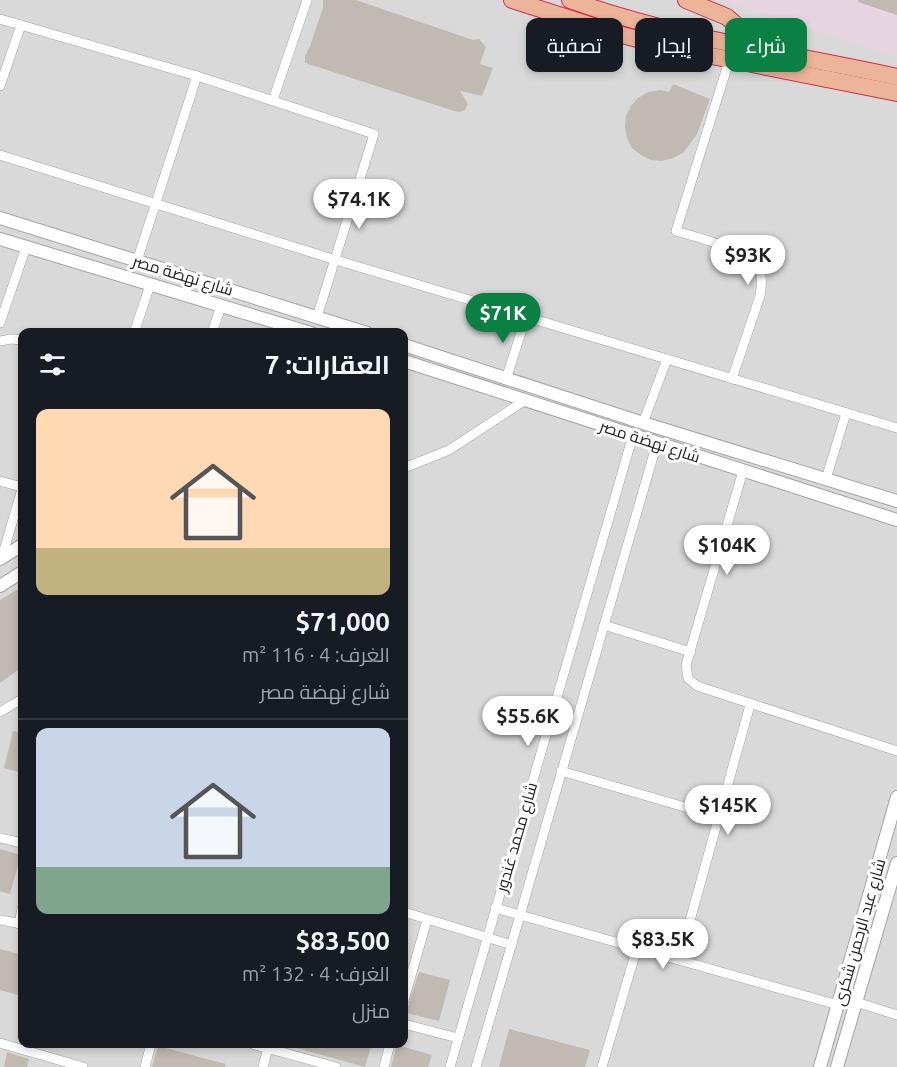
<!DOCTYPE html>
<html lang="ar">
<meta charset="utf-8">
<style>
:root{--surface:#171b24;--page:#20242c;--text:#f1f3f6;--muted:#9ea1a6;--line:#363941;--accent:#0b8043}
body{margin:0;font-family:Ubuntu,Cairo,sans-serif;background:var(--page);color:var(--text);direction:rtl;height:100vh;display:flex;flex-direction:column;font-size:22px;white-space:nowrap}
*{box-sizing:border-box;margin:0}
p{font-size:20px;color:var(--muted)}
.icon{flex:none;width:33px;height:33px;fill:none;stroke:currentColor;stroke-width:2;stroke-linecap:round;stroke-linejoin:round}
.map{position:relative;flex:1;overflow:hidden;direction:ltr}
.drawer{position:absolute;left:18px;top:328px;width:390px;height:720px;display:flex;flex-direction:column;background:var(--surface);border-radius:12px;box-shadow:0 3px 9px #0003;direction:rtl}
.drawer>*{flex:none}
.top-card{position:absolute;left:426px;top:18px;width:381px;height:54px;direction:rtl;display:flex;gap:12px}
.price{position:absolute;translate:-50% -51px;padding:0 14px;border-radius:21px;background:#fff;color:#222;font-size:20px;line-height:39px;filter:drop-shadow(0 2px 3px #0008)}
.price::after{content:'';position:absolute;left:50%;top:36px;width:18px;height:14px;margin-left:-9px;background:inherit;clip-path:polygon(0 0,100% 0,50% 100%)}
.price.active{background:var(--accent);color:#fff}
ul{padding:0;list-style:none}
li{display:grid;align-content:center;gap:12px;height:318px;padding:0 18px}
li+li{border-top:2px solid var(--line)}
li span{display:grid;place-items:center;height:186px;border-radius:12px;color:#555}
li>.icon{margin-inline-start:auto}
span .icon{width:108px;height:108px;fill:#fffc;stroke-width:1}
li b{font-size:26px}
h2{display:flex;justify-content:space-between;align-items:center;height:72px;padding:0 18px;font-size:26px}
.chip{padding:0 21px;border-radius:12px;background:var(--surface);box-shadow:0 3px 9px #0003;font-size:21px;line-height:54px}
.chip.active{background:var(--accent);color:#fff}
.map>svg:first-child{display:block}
.residential{fill:#dad9d9;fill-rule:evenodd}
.industrial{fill:#e6d4e0}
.building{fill:#c1bab2}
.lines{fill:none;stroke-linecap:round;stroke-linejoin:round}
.minor-casing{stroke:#a3a3a3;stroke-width:10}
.tertiary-casing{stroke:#a3a3a3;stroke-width:14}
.trunk-casing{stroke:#cc2e4d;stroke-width:18}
.minor{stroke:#fff;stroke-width:9}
.tertiary{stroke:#fff;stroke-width:12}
.trunk{stroke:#ecb498;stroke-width:16}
.labels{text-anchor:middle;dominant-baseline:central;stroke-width:6;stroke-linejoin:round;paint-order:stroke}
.street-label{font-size:16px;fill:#1c1c1c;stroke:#fff}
</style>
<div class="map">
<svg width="897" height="1067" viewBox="0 0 897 1067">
<rect width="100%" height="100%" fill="#edebe2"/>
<path class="residential" d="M0 0H897V1067H0ZM22 333H404V1044H22Z"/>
<path class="industrial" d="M719 0H897V57Z"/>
<g class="building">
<path d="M323 0H356L473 40 479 39 486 47 480 64 493 68 482 96 460 91 468 104 465 110 460 112 454 111 305 63V56L310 46 323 8Z"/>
<path d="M858 0H897V15L858 2Z"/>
<path d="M673 84 710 99 697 134 683 153 673 158 662 161 651 160 641 155 632 148 627 138 625 127 626 116 631 106 638 98 648 92 660 90 669 92Z"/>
<path d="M20 588 22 592V667L0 683V600Z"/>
<path d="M13 731 22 733V773L4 768Z"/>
<path d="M0 849 21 855 10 894 0 891Z"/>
<path d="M0 949 22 955V996L0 990Z"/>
<path d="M419 972 450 980 439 1021 406 1013Z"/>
<path d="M509 1029 590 1050 585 1067H499Z"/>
<path d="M293 1044H372L365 1067 293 1047Z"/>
<path d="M397 1045 432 1055 428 1067H391Z"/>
<path d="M158 1046 226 1064 225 1067H152Z"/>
<path d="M7 1052 29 1059 27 1067H4Z"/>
</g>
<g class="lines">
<defs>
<g id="minor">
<path d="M0 19 197 76 374 134 317 317"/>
<path d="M729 61 676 231C699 238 748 249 760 272 763 280 761 288 760 296L732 379"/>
<path d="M0 86 21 25"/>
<path d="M273 100 307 0"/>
<path d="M0 155 336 260 897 428"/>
<path d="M137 261 197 76"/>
<path d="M0 323 26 247"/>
<path d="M134 333 150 285"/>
<path d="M212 333 221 306"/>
<path d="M0 341 11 339 22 340"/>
<path d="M506 379 526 317"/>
<path d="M643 423 667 359"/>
<path d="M404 468 449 450 524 401"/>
<path d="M743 471 686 665 688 678 697 686 897 751"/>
<path d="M826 479 846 413"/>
<path d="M0 481 22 487"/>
<path d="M4 550 22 489"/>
<path d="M604 625 691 652"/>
<path d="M0 712 22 699"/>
<path d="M561 771 719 817"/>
<path d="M0 838 22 843"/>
<path d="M495 908 838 1005"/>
<path d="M404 912 512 945"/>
<path d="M0 920 22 924"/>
<path d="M19 924 22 909"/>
<path d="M679 960 750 705"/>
<path d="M404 1000 427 920"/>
<path d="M856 1002 897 1015"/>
<path d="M404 1024 458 1038"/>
<path d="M0 1043 83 1067"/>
<path d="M252 1044 336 1067"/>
<path d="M145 1067 151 1044"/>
<path d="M263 1067 269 1044"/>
<path d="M384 1067 390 1044"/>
<path d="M450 1067 633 435"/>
<path d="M476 1067 657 443"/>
<path d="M602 1067 637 948"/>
</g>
<g id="tertiary">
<path d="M0 218 367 333"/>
<path d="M0 239 311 333"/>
<path d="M404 345 643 423 897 501"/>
<path d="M404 361 897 520"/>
<path d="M0 559 22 545"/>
<path d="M0 586 22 572"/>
<path d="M820 1067 897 797"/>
<path d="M837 1067 897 863"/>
</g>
<g id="trunk">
<path d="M512 0 618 34 672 48 897 93"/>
<path d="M570 0C676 38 787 53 897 77"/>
<path d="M686 0 727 17 735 24 744 48"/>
</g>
</defs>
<use href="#minor" class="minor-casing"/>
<use href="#tertiary" class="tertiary-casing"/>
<use href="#trunk" class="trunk-casing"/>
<use href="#minor" class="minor"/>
<use href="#tertiary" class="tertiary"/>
<use href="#trunk" class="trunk"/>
</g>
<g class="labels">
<g class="street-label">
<text transform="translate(183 275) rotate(17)">شارع نهضة مصر</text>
<text transform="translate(650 441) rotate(18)">شارع نهضة مصر</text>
<text transform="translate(516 837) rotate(-74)">شارع محمد غندور</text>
<text transform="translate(859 932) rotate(-74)">شارع عبد الرحمن شكرى</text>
</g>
</g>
</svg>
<b class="price" style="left:359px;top:230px">$74.1K</b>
<b class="price" style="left:748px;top:286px">$93K</b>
<b class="price active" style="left:503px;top:344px">$71K</b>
<b class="price" style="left:727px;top:576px">$104K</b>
<b class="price" style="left:528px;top:747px">$55.6K</b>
<b class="price" style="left:728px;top:836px">$145K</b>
<b class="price" style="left:663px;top:970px">$83.5K</b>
<div class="top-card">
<a class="chip active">شراء</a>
<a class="chip">إيجار</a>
<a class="chip">تصفية</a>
</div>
<section class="drawer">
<h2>العقارات: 7<svg class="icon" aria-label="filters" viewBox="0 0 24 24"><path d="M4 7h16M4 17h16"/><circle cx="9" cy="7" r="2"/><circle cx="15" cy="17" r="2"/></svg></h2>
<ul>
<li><span style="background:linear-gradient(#ffd9b3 75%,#c2b280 0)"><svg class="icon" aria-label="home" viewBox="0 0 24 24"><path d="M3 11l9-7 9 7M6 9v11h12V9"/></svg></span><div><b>$71,000</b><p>الغرف: 4 · 116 m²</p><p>شارع نهضة مصر</p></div></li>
<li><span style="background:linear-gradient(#c9d6e8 75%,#7fa58c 0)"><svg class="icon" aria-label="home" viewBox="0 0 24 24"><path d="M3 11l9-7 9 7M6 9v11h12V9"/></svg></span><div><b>$83,500</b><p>الغرف: 4 · 132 m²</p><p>منزل</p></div></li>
</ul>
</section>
</div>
